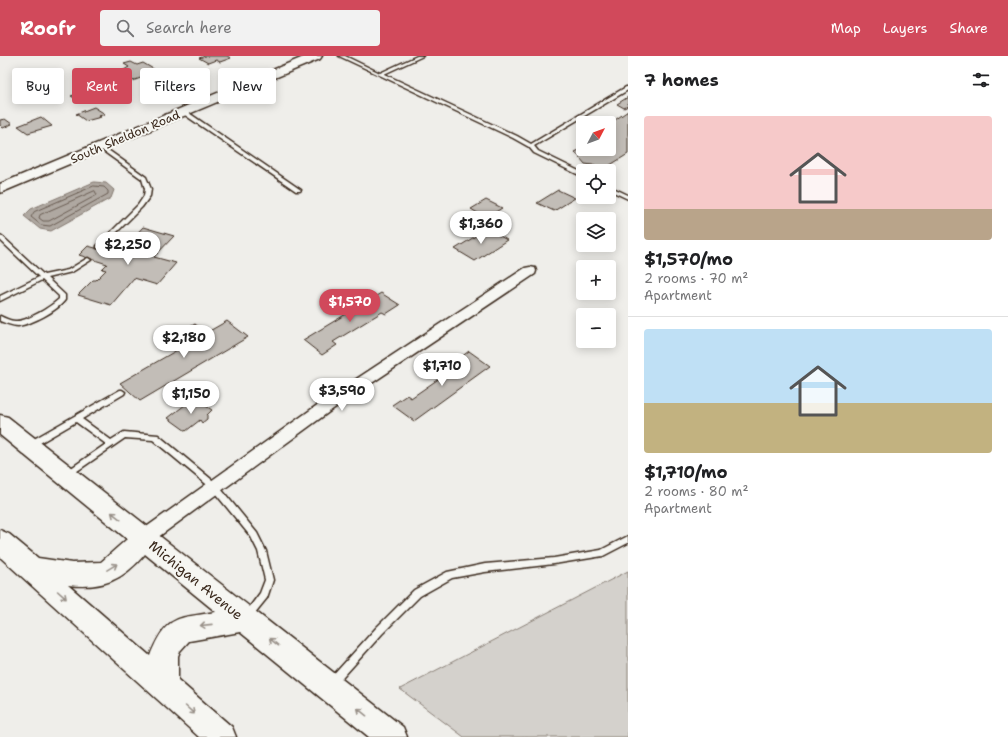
<!DOCTYPE html>
<meta charset="utf-8">
<style>
:root{--surface:#fff;--page:#f2f2f2;--text:#202124;--muted:#757577;--line:#e0e0e0;--accent:#d1495b}
body{margin:0;font-family:"Shantell Sans",sans-serif;background:var(--page);color:var(--text);height:100vh;display:flex;flex-direction:column;font-size:15px;white-space:nowrap}
*{box-sizing:border-box;margin:0}
p{font-size:13px;color:var(--muted)}
.icon{flex:none;width:22px;height:22px;fill:none;stroke:currentColor;stroke-width:2;stroke-linecap:round;stroke-linejoin:round}
.map{position:relative;flex:1;overflow:hidden}
.panel{display:flex;flex-direction:column;background:var(--surface);width:380px}
.panel>*{flex:none}
.banner{position:absolute;left:12px;top:12px;width:380px;height:36px;display:flex;gap:8px}
.needle{width:26px;rotate:49deg}
.fabs{position:absolute;left:576px;top:60px;display:grid;gap:8px}
.fabs a{display:grid;place-items:center;width:40px;height:40px;border-radius:4px;background:var(--surface);box-shadow:0 2px 10px #0003;font-size:20px}
.price{position:absolute;translate:-50% -34px;padding:0 9px;border-radius:14px;background:#fff;color:#222;font-size:13px;line-height:26px;filter:drop-shadow(0 1px 2px #0008)}
.price::after{content:'';position:absolute;left:50%;top:24px;width:12px;height:9px;margin-left:-6px;background:inherit;clip-path:polygon(0 0,100% 0,50% 100%)}
.price.selected{background:var(--accent);color:#fff}
ul{padding:0;list-style:none}
li{display:grid;align-content:center;gap:8px;height:212px;padding:0 16px}
li+li{border-top:1px solid var(--line)}
li span{display:grid;place-items:center;height:124px;border-radius:4px;color:#555}
li>.icon{margin-inline-start:auto}
span .icon{width:72px;height:72px;fill:#fffc;stroke-width:1}
li b{font-size:17px}
h2{display:flex;justify-content:space-between;align-items:center;height:48px;padding:0 16px;font-size:17px}
.chip{padding:0 14px;border-radius:4px;background:var(--surface);box-shadow:0 2px 10px #0003;font-size:14px;line-height:36px}
.chip.selected{background:var(--accent);color:#fff}
header{display:flex;align-items:center;gap:24px;box-sizing:border-box;height:56px;padding:0 20px;background:var(--accent);color:#fff}
header strong{font-size:19px}
nav{display:flex;gap:22px;margin-inline-start:auto;font-size:14px}
.search{width:280px;height:36px;background:var(--page);display:flex;align-items:center;gap:10px;box-sizing:border-box;padding:0 14px;border-radius:4px;color:var(--muted);font-size:15px}
main{display:flex;flex:1;min-height:0}
.map>svg:first-child{display:block}
.green{fill:#d4d1cc;stroke:#887e75}
.water{fill:#afa8a1;stroke:#81766d}
.lines{fill:none;stroke-linecap:round;stroke-linejoin:round}
.shore{stroke:#695c52;stroke-width:1}
.building{fill:#c2bdb7;stroke:#3b2a1e}
.service-casing{stroke:#3b2a1e;stroke-width:3}
.minor-casing{stroke:#3b2a1e;stroke-width:3}
.tertiary-casing{stroke:#3b2a1e;stroke-width:3}
.primary-casing{stroke:#3b2a1e;stroke-width:3}
.service{fill:#f6f6f2;fill-rule:evenodd}
.minor{fill:#f6f6f2;fill-rule:evenodd}
.tertiary{fill:#f6f6f2;fill-rule:evenodd}
.primary{fill:#f6f6f2;fill-rule:evenodd}
.oneway{stroke:#989088}
.labels{text-anchor:middle;dominant-baseline:central;stroke-width:4;stroke-linejoin:round;paint-order:stroke}
.far-street-label{font-size:12px;fill:#3b2a1e;stroke:#f6f6f2}
.street-label{font-size:14px;fill:#3b2a1e;stroke:#f6f6f2}
</style>
<header>
<strong>Roofr</strong>
<div class="search"><svg class="icon" aria-label="search" viewBox="0 0 24 24"><circle cx="10" cy="10" r="6"/><path d="M15 15l6 6"/></svg>Search here</div>
<nav><a>Map</a><a>Layers</a><a>Share</a></nav>
</header>
<main>
<div class="map">
<svg width="628" height="681" viewBox="0 0 628 681">
<rect width="100%" height="100%" fill="#efeeea"/>
<filter id="ink" filterUnits="userSpaceOnUse"><feTurbulence type="fractalNoise" baseFrequency=".025" numOctaves="2"/><feDisplacementMap in="SourceGraphic" scale="8" xChannelSelector="R" yChannelSelector="G"/><feConvolveMatrix kernelMatrix="1 2 1 2 8 2 1 2 1" color-interpolation-filters="sRGB"/></filter>
<g filter="url(#ink)">
<path class="green" d="M628 515V681H464L400 633Z"/>
<path class="water" d="M94 126 106 127 114 134 111 142 51 175 40 173 24 160 31 153Z"/>
<g class="lines">
<g class="shore">
<path d="M94 130 104 131 108 135V138L50 170 41 169 31 161 34 156Z"/>
<path d="M95 135 97 139 49 165H43L39 162 40 159Z"/>
</g>
</g>
<g class="building">
<path d="M205 0H227L231 2 220 6 216 4 208 7 199 2Z"/>
<path d="M131 6 137 9 143 7 162 18 150 22 146 20 130 26 117 18 129 11 124 8Z"/>
<path d="M87 34 96 40 81 46 71 40Z"/>
<path d="M628 41V50L624 52 617 48Z"/>
<path d="M94 51 105 58 99 60 101 61 86 65 76 58Z"/>
<path d="M628 55V98L607 111 585 108 575 96 583 92 609 93V68Z"/>
<path d="M41 61 52 70 28 77 18 70Z"/>
<path d="M5 63 12 68 3 72 0 69V64Z"/>
<path d="M558 134 575 142 554 155 537 147Z"/>
<path d="M486 144 502 152 486 162 471 153Z"/>
<path d="M143 171 174 180 154 201 176 207 157 229 134 222 111 249 78 239 93 224H96L106 214 102 213 107 208 79 199 88 190 117 198 122 192 126 194 133 186 130 185Z"/>
<path d="M487 173 507 184 475 205 455 193Z"/>
<path d="M381 237 400 249 386 258 382 256 333 286 337 289 322 299 303 284Z"/>
<path d="M227 265 248 281 140 345 120 327 191 286 180 277 195 268 206 277Z"/>
<path d="M469 295 490 310 414 365 392 349 407 339 411 342 460 308 456 305Z"/>
<path d="M194 342 212 354 207 359V363L202 367 200 364 186 375 168 362Z"/>
</g>
<g class="lines">
<defs>
<g id="service">
<path d="M339 0H345L380 17 417 0H423L384 18 517 80 531 88 626 31H628V34L534 90 538 95 583 117V121L534 97 529 91 513 82Z"/>
<path d="M182 55H186L301 134 300 135H296L182 57Z"/>
<path d="M101 89 146 121 151 133 150 140 142 151 101 192H97V190L138 149 144 140 145 133 142 123 99 92V90Z"/>
<path d="M609 130 628 139V143L609 134Z"/>
<path d="M0 179 2 180 44 219 68 214 86 203 88 202 91 204 72 216 47 222 65 239V244C57 255 32 268 18 270 12 270 6 267 0 265V260C5 262 10 265 15 265 27 266 50 251 59 243V240L42 224 0 245V240L39 221 0 184Z"/>
<path d="M120 334H122L125 336 124 338 82 363 111 384 124 376 158 379 217 428 257 477 266 495 273 524 267 542 250 563 247 564 244 563 243 560 260 537 265 524 258 495 251 481 211 432 153 384 125 382 67 422 64 421 63 419 64 417 106 388 76 366 33 391H27L26 389 27 387Z"/>
<path d="M628 480V487L603 500 554 508 485 516 452 522 420 540 382 578 335 630 332 631 329 630 327 627 329 624 376 572 414 534 447 516 485 508 554 502 601 494Z"/>
</g>
<path id="minor" d="M530 211 535 212 536 215 535 218 333 353 150 487 144 489 138 487 135 482 138 477 323 345 525 212Z"/>
<path id="tertiary" d="M306 0H322L320 3 0 137V128Z"/>
<path id="primary" d="M0 359 8 361 403 671 407 681H369L240 576 189 585 180 595 178 600V624L232 671 236 681H199L0 501V474L9 478 38 502 72 507 101 506 127 483 0 379ZM145 498 216 556C176 563 167 558 150 600L68 529C103 533 123 524 145 498Z"/>
</defs>
<use href="#service" class="service-casing"/>
<use href="#minor" class="minor-casing"/>
<use href="#tertiary" class="tertiary-casing"/>
<use href="#primary" class="primary-casing"/>
<use href="#service" class="service"/>
<use href="#minor" class="minor"/>
<use href="#tertiary" class="tertiary"/>
<use href="#primary" class="primary"/>
</g>
<defs><path id="oneway-shaft" d="M-6 0H5M1.5-3L5.5 0L1.5 3" fill="none" stroke-width="1.6" stroke-linecap="round" stroke-linejoin="round"/></defs>
<g class="oneway">
<use href="#oneway-shaft" transform="translate(116 460) rotate(-142)"/>
<use href="#oneway-shaft" transform="translate(112 511) rotate(-31)"/>
<use href="#oneway-shaft" transform="translate(62 539) rotate(42)"/>
<use href="#oneway-shaft" transform="translate(206 569) rotate(174)"/>
<use href="#oneway-shaft" transform="translate(274 586) rotate(-141)"/>
<use href="#oneway-shaft" transform="translate(190 654) rotate(42)"/>
<use href="#oneway-shaft" transform="translate(362 656) rotate(-141)"/>
</g>
</g>
<g class="labels">
<g class="far-street-label">
<text transform="translate(125 81) rotate(-23)">South Sheldon Road</text>
</g>
<g class="street-label">
<text transform="translate(196 524) rotate(39)">Michigan Avenue</text>
</g>
</g>
</svg>
<div class="fabs">
<a><svg class="needle" viewBox="-14 -14 28 28"><path d="M0-13l5 13h-10z" fill="#e53935"/><path d="M0 13l5-13h-10z" fill="#757577"/></svg></a>
<a><svg class="icon" aria-label="locate" viewBox="0 0 24 24"><circle cx="12" cy="12" r="6"/><path d="M12 2v4M12 18v4M2 12h4M18 12h4"/></svg></a>
<a><svg class="icon" aria-label="layers" viewBox="0 0 24 24"><path d="M12 4l9 5-9 5-9-5zM3 14l9 5 9-5"/></svg></a>
<a>+</a>
<a>−</a>
</div>
<b class="price" style="left:481px;top:189px">$1,360</b>
<b class="price" style="left:128px;top:210px">$2,250</b>
<b class="price selected" style="left:350px;top:267px">$1,570</b>
<b class="price" style="left:184px;top:303px">$2,180</b>
<b class="price" style="left:442px;top:331px">$1,710</b>
<b class="price" style="left:342px;top:356px">$3,590</b>
<b class="price" style="left:191px;top:359px">$1,150</b>
<div class="banner">
<a class="chip">Buy</a>
<a class="chip selected">Rent</a>
<a class="chip">Filters</a>
<a class="chip">New</a>
</div>
</div>
<section class="panel">
<h2>7 homes<svg class="icon" aria-label="filters" viewBox="0 0 24 24"><path d="M4 7h16M4 17h16"/><circle cx="9" cy="7" r="2"/><circle cx="15" cy="17" r="2"/></svg></h2>
<ul>
<li><span style="background:linear-gradient(#f6c9c9 75%,#b9a48a 0)"><svg class="icon" aria-label="home" viewBox="0 0 24 24"><path d="M3 11l9-7 9 7M6 9v11h12V9"/></svg></span><div><b>$1,570/mo</b><p>2 rooms · 70 m²</p><p>Apartment</p></div></li>
<li><span style="background:linear-gradient(#bfe0f5 60%,#c2b280 0)"><svg class="icon" aria-label="home" viewBox="0 0 24 24"><path d="M3 11l9-7 9 7M6 9v11h12V9"/></svg></span><div><b>$1,710/mo</b><p>2 rooms · 80 m²</p><p>Apartment</p></div></li>
</ul>
</section>
</main>
